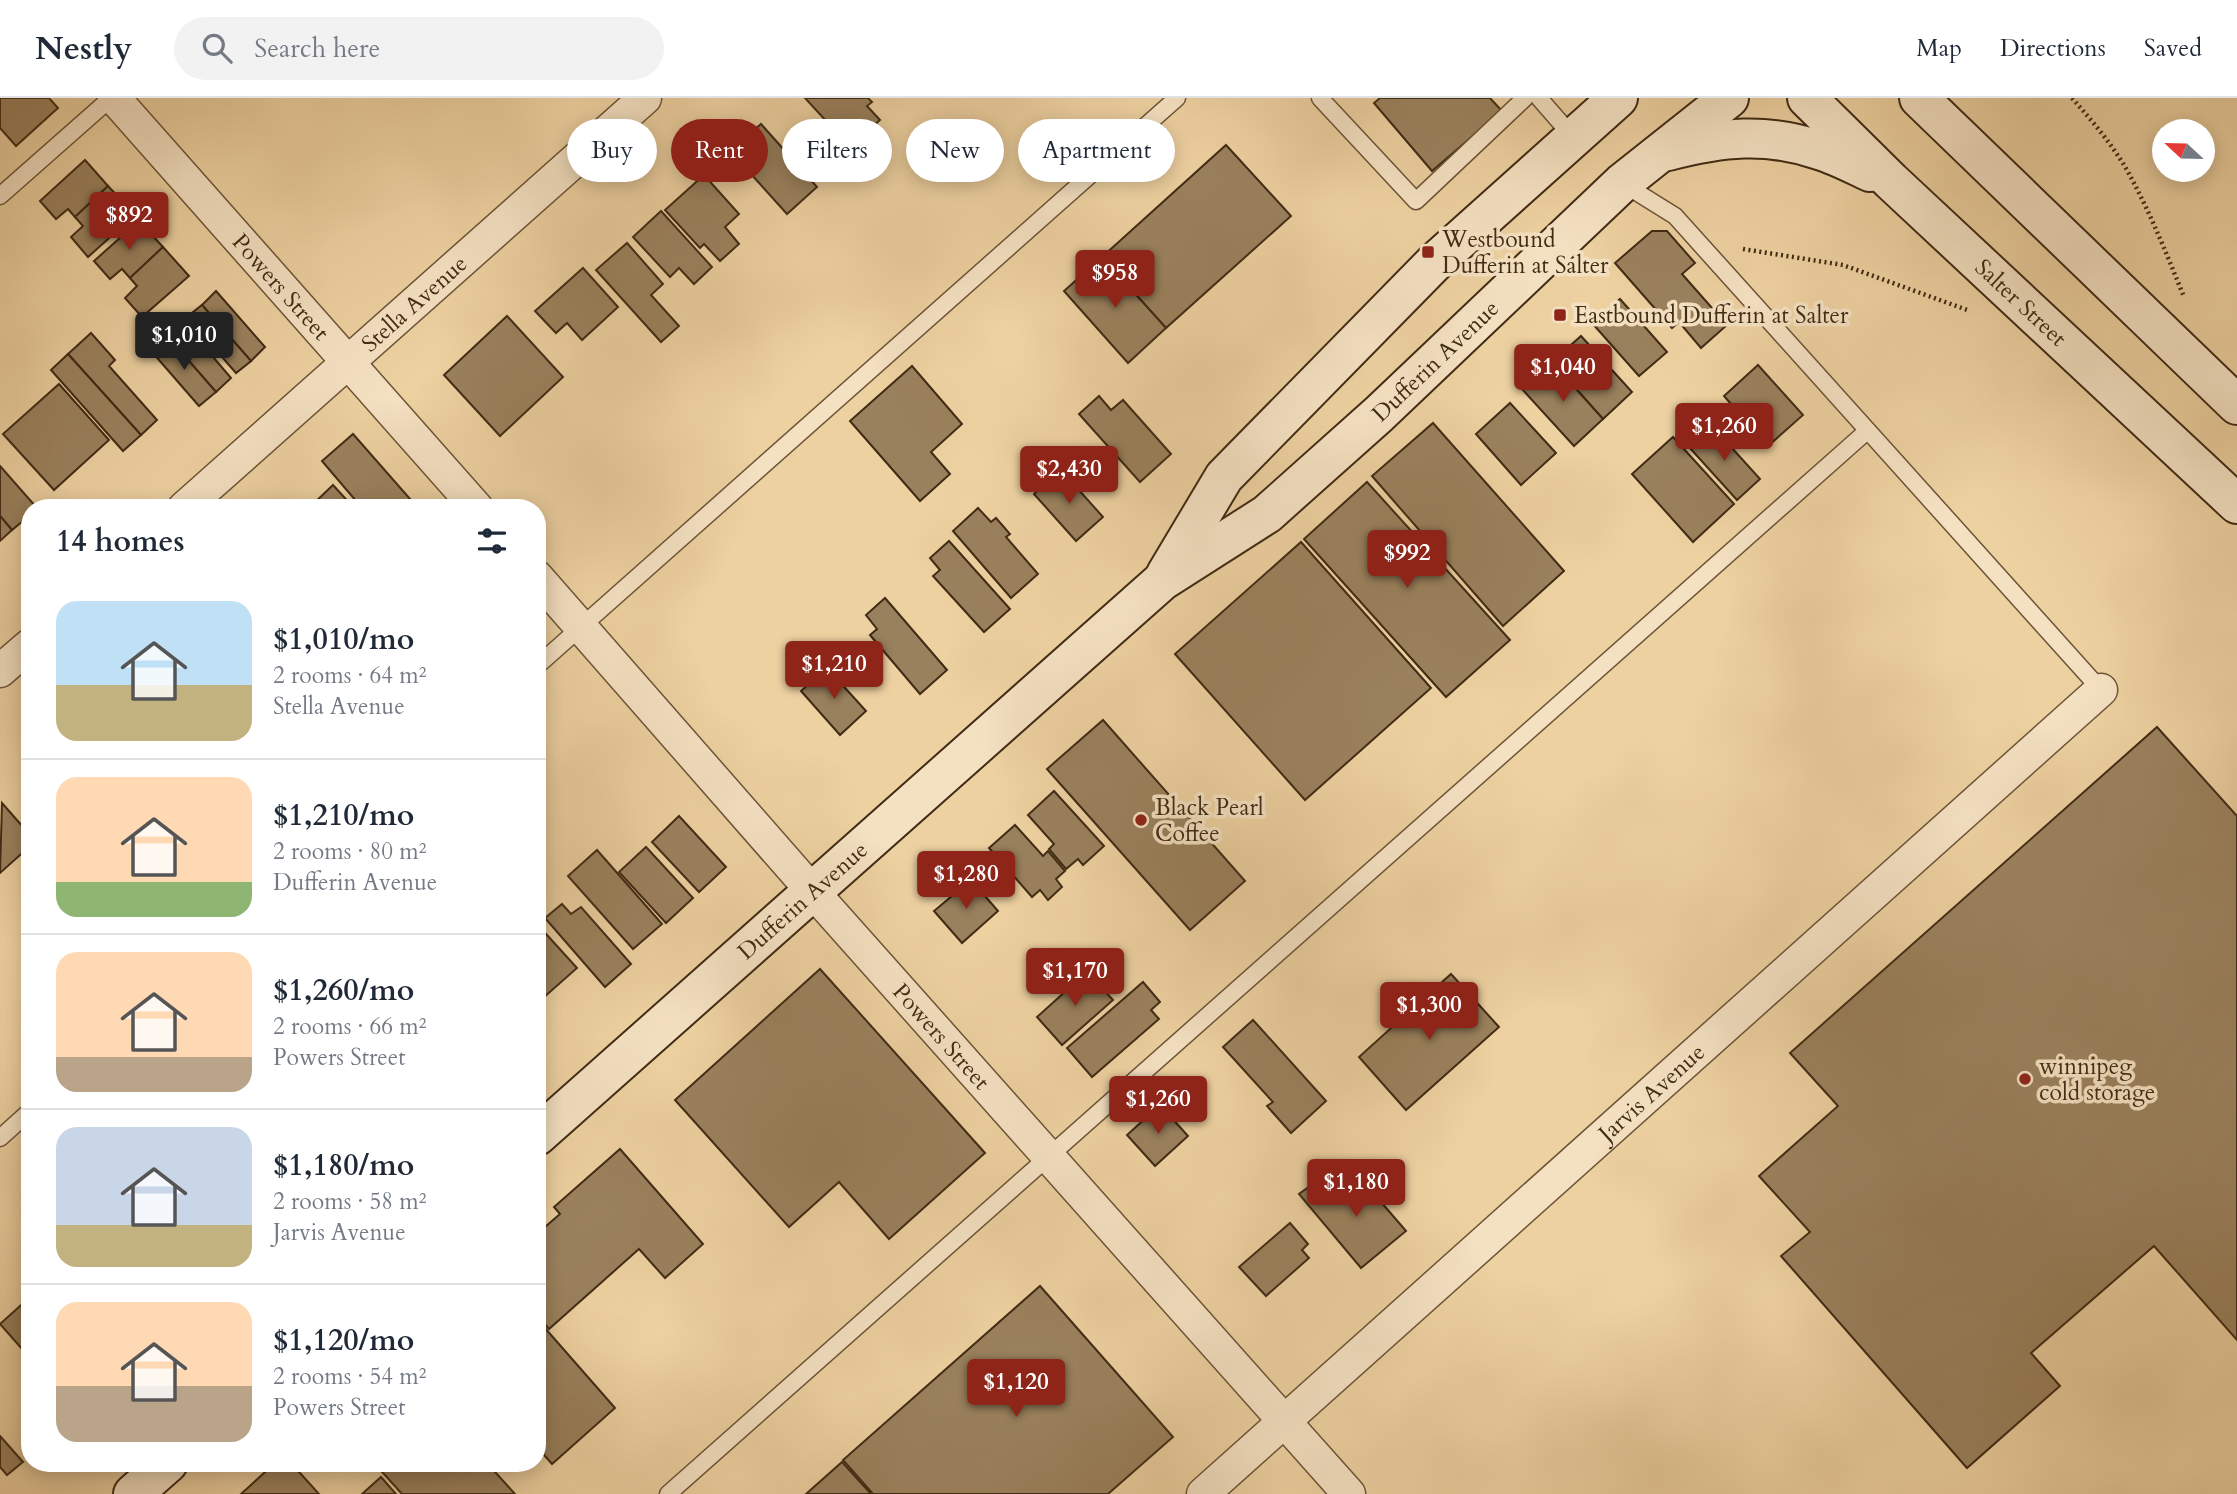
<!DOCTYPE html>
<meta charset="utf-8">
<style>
:root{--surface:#fff;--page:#f2f2f3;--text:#1f2937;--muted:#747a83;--line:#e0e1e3;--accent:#8f2418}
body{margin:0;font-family:Cardo,serif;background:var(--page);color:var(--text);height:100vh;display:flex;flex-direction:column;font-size:26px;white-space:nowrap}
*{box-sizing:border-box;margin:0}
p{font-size:23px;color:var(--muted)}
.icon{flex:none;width:38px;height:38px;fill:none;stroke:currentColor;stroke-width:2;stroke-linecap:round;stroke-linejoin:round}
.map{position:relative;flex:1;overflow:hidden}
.side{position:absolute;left:21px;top:401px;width:525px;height:973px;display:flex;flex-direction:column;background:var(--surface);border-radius:28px;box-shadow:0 4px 18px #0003}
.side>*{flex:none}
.banner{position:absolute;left:567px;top:21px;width:665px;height:63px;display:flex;gap:14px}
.needle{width:46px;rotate:292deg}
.controls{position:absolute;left:2152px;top:21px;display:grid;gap:14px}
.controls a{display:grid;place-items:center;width:63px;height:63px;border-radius:50%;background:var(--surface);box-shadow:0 4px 18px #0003;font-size:35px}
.price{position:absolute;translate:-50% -60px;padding:0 16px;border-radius:7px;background:var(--accent);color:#fff;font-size:23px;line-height:46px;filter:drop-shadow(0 2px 4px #0008)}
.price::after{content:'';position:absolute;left:50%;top:42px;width:21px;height:16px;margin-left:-10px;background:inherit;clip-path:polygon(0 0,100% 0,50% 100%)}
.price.active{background:#222;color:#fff}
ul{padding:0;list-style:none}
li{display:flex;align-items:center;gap:21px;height:175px;padding:0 35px}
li+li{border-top:2px solid var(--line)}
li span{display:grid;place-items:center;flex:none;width:196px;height:140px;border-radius:21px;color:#555}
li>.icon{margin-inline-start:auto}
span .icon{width:84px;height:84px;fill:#fffc;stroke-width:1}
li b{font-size:30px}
h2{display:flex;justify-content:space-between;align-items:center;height:84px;padding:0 35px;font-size:30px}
.chip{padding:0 24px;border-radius:32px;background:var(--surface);box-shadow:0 4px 18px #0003;font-size:24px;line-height:63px}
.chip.active{background:var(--accent);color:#fff}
header{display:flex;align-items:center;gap:42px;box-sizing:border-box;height:98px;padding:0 35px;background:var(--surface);border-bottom:2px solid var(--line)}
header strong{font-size:33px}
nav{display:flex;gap:38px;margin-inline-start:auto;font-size:24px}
.search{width:490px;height:63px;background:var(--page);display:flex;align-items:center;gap:18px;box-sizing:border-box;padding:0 24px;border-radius:38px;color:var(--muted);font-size:26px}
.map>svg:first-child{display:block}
.building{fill:#9a815d;stroke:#402b14;stroke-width:2}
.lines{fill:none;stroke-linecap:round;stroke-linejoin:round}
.service-casing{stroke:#6c5437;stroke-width:19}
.minor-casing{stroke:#6c5437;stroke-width:35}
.secondary-casing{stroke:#402b14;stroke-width:42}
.path{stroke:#402b14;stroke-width:4.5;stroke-dasharray:2 3.5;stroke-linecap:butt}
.service{stroke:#f4e1c2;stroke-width:16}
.minor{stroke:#f4e1c2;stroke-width:32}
.secondary{stroke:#f4e1c2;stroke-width:38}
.poi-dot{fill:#8f2418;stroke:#f4e1c2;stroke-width:2.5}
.labels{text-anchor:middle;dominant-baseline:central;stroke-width:7;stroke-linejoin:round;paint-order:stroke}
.poi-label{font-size:23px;fill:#402b14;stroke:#f4e1c2;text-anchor:start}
.street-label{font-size:23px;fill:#402b14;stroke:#f4e1c2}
</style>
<header>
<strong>Nestly</strong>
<div class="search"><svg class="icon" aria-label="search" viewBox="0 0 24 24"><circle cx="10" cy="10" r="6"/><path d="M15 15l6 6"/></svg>Search here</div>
<nav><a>Map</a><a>Directions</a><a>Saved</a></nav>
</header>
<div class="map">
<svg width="2237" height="1396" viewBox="0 0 2237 1396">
<rect width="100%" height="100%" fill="#eed1a1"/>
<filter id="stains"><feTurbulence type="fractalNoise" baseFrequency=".00286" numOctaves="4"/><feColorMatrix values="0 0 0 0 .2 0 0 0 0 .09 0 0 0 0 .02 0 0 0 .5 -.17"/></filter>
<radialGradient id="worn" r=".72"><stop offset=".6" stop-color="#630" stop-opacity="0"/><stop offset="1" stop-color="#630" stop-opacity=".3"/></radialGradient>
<g class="building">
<path d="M0 0H49L58 10 16 48 0 30Z"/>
<path d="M805 0H868L872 4 867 8 880 22 850 49Z"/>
<path d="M1380 0H1490L1502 13 1432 73 1374 5Z"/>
<path d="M761 26 817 89 787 116 725 47 740 33 746 39Z"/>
<path d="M1226 47 1291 118 1166 230 1102 159Z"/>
<path d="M85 62 108 88 75 119 68 111 56 121 40 103Z"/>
<path d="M704 77 739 116 725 129 739 146 720 163 704 146 700 150 665 112Z"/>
<path d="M108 88 135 117 88 159 71 139 83 128 75 119Z"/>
<path d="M661 113 712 169 694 186 679 170 670 179 633 139Z"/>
<path d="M139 123 163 149 130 180 122 171 110 181 94 163Z"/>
<path d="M1652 133H1667L1695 165 1682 176 1727 227 1701 250 1679 224 1672 230 1615 165Z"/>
<path d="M627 145 663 186 651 197 679 228 661 244 596 172Z"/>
<path d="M163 149 189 178 142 219 125 200 137 188 130 180Z"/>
<path d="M1102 159 1166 230 1128 265 1064 193Z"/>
<path d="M583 170 618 209 582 242 567 225 556 235 535 213Z"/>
<path d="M216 193 265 249 251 263 202 207Z"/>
<path d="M1620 201 1667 254 1639 278 1592 225Z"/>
<path d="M202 207 251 263 236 275 187 219Z"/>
<path d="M507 218 563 279 500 338 444 277Z"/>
<path d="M184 225 231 280 216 294 168 239Z"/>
<path d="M91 235 115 262 109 268 157 322 141 337 68 256Z"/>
<path d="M1581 238 1632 294 1603 321 1552 264Z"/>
<path d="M168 239 216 294 199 308 152 254Z"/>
<path d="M68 256 141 337 123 353 51 272Z"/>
<path d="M1552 264 1603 321 1574 348 1522 291Z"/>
<path d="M1758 267 1803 317 1768 348 1724 298Z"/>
<path d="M912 268 962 326 931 354 950 376 920 403 850 323Z"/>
<path d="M59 286 109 342 54 392 3 336Z"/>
<path d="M1099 298 1111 312 1123 302 1171 356 1140 384 1079 316Z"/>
<path d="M1510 305 1556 355 1521 387 1476 336Z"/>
<path d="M1433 325 1564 473 1503 528 1372 378Z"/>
<path d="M1712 328 1760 381 1737 402 1689 349Z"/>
<path d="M353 336 418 410H362L322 363Z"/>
<path d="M1673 339 1734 406 1693 444 1632 376Z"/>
<path d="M0 368 37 410H30V417L12 432 0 418Z"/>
<path d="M1061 372 1103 419 1076 443 1034 396Z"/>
<path d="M1367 384 1510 542 1446 599 1304 441Z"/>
<path d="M333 387 354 410H309Z"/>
<path d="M978 410 991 424 996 420 1010 436 1006 439 1038 476 1011 500 953 433Z"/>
<path d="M0 418 12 432 0 443Z"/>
<path d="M949 443 1010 511 984 534 933 478 940 472 930 460Z"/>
<path d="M1301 444 1431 590 1305 702 1175 556Z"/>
<path d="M885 500 947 572 920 596 870 537 877 531 866 517Z"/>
<path d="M827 570 866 613 840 637 801 593Z"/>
<path d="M1103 622 1245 783 1190 832 1047 671Z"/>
<path d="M2157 629 2237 718V1242L2154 1148 2031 1255 2060 1288 1967 1370 1781 1158 1810 1134 1759 1078 1838 1008 1790 955Z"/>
<path d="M1054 693 1104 748 1083 767 1078 761 1066 771 1049 751 1054 746 1028 717Z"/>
<path d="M2 705 30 737V748L0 775Z"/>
<path d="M679 718 726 769 699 794 652 744Z"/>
<path d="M1015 727 1043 758 1048 753 1065 773 1056 781 1062 789 1048 802 1040 792 1032 799 989 750Z"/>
<path d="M646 749 693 800 666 825 619 774Z"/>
<path d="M597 752 662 826 633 851 568 778Z"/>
<path d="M971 782 998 813 962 845 934 813Z"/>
<path d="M562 806 571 816 581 809 631 866 605 889 545 820Z"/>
<path d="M537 826 577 870 542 901 537 896Z"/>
<path d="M820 871 985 1055 889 1141 839 1084 789 1129 675 1002Z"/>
<path d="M1087 874 1113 902 1062 947 1037 919Z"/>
<path d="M1451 876 1499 929 1406 1012 1359 959Z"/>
<path d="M1143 884 1160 904 1151 912 1159 921 1092 979 1067 950Z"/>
<path d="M1253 922 1326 1003 1291 1035 1267 1008 1273 1004 1223 949Z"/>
<path d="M1160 1007 1188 1038 1155 1068 1127 1037Z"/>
<path d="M620 1051 703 1146 665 1180 639 1151 549 1231 537 1217V1136L560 1116 554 1109Z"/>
<path d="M1356 1075 1406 1133 1361 1170 1299 1096 1310 1088 1323 1103Z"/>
<path d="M1290 1125 1308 1146 1302 1152 1309 1160 1266 1198 1239 1169Z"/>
<path d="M1040 1188 1173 1339 1108 1396H873L843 1362Z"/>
<path d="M30 1199V1260L0 1226Z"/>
<path d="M537 1221 615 1310 552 1366 537 1349Z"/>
<path d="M0 1338 23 1364 7 1377 0 1369Z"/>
<path d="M842 1364 871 1396H806Z"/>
<path d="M275 1365H291L319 1396H241Z"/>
<path d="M374 1365H487L515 1396H402Z"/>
<path d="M381 1379 396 1396H362Z"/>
</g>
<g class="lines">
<defs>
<g id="service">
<path d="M1320 0 1416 103 1525 0"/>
<path d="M1539 0 1573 39"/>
<path d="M1622 85 1675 118 2101 592"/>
<path d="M0 98 111 0"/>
<path d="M537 568 1177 0"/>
<path d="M0 1040 30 1013"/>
<path d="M668 1396 1867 333"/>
</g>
<g id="minor">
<path id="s1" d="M114 0 477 410"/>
<path id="s2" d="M184 410 645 0"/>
<path id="s3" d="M537 479 813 794 1349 1396"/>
<path d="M0 573 30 547"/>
<path id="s4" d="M1203 1396 2101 592"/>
</g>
<g id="secondary">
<path id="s5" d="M1807 0 1891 83 2237 406"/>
<path d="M1919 0 2237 307"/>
<path d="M1668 53C1722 39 1765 34 1819 52 1836 57 1853 66 1870 74"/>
<path d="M1166 476 1224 379 1434 165 1618 0"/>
<path id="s6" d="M537 1038 1162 483 1267 416 1379 316 1622 85 1729 0"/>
<path d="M133 1396 168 1365"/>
</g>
</defs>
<use href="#service" class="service-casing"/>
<use href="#minor" class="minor-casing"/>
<use href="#secondary" class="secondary-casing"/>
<g class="path">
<path d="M2072 0C2092 23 2113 47 2128 74 2150 114 2167 157 2184 199"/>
<path d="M1743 151 1843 167 1970 213"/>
</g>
<use href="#service" class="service"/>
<use href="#minor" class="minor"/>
<use href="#secondary" class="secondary"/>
</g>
<g class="poi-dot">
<rect x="1421" y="147" width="14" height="14" rx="3.5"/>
<rect x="1553" y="210" width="14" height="14" rx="3.5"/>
<circle cx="1141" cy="722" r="7"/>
<circle cx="2025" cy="981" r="7"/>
</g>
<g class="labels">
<g class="poi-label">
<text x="1442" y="141">Westbound<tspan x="1442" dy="26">Dufferin at Salter</tspan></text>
<text x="1574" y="217">Eastbound Dufferin at Salter</text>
<text x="1155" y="709">Black Pearl<tspan x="1155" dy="26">Coffee</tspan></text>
<text x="2039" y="968">winnipeg<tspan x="2039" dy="26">cold storage</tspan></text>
</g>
<g class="street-label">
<text stroke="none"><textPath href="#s1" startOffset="252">Powers Street</textPath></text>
<text stroke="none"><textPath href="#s5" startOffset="296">Salter Street</textPath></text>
<text stroke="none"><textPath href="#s2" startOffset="308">Stella Avenue</textPath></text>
<text stroke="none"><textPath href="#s6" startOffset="1188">Dufferin Avenue</textPath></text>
<text stroke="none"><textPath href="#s6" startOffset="355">Dufferin Avenue</textPath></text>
<text stroke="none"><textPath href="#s3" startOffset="612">Powers Street</textPath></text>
<text stroke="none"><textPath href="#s4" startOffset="602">Jarvis Avenue</textPath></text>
</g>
</g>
<rect width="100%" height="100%" filter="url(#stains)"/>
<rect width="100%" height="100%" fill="url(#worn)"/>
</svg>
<div class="controls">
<a><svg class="needle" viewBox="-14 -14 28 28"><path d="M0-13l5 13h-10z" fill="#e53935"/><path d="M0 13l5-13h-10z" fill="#747a83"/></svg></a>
</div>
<b class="price" style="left:129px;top:154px">$892</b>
<b class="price" style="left:1115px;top:212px">$958</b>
<b class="price active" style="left:184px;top:274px">$1,010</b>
<b class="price" style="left:1563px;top:306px">$1,040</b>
<b class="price" style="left:1724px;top:365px">$1,260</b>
<b class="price" style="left:1069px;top:408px">$2,430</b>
<b class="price" style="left:1407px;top:492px">$992</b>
<b class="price" style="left:834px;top:603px">$1,210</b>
<b class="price" style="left:966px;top:813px">$1,280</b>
<b class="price" style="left:1075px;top:910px">$1,170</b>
<b class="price" style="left:1429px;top:944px">$1,300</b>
<b class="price" style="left:1158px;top:1038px">$1,260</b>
<b class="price" style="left:1356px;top:1121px">$1,180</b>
<b class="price" style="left:1016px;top:1321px">$1,120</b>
<div class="banner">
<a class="chip">Buy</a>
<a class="chip active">Rent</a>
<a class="chip">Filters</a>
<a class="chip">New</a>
<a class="chip">Apartment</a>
</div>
<section class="side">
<h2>14 homes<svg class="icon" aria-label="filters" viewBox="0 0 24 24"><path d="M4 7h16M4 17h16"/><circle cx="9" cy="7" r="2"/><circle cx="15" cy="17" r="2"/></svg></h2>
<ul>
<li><span style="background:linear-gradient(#bfe0f5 60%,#c2b280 0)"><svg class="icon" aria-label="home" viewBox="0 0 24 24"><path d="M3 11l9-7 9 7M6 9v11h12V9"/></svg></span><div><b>$1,010/mo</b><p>2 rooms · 64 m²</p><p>Stella Avenue</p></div></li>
<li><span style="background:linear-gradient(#ffd9b3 75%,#8fb573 0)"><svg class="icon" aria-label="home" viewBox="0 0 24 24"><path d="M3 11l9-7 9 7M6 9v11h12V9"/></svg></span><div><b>$1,210/mo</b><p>2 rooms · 80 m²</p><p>Dufferin Avenue</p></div></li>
<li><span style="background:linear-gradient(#ffd9b3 75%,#b9a48a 0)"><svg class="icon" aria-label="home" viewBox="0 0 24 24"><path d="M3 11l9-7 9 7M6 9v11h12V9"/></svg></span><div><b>$1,260/mo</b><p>2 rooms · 66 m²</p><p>Powers Street</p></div></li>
<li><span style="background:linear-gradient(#c9d6e8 70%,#c2b280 0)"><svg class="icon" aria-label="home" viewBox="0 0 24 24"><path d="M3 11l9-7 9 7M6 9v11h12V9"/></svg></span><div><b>$1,180/mo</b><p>2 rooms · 58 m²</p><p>Jarvis Avenue</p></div></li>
<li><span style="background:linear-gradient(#ffd9b3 60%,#b9a48a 0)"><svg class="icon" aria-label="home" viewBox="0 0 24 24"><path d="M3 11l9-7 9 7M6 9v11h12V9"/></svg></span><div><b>$1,120/mo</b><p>2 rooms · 54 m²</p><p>Powers Street</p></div></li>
</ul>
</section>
</div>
